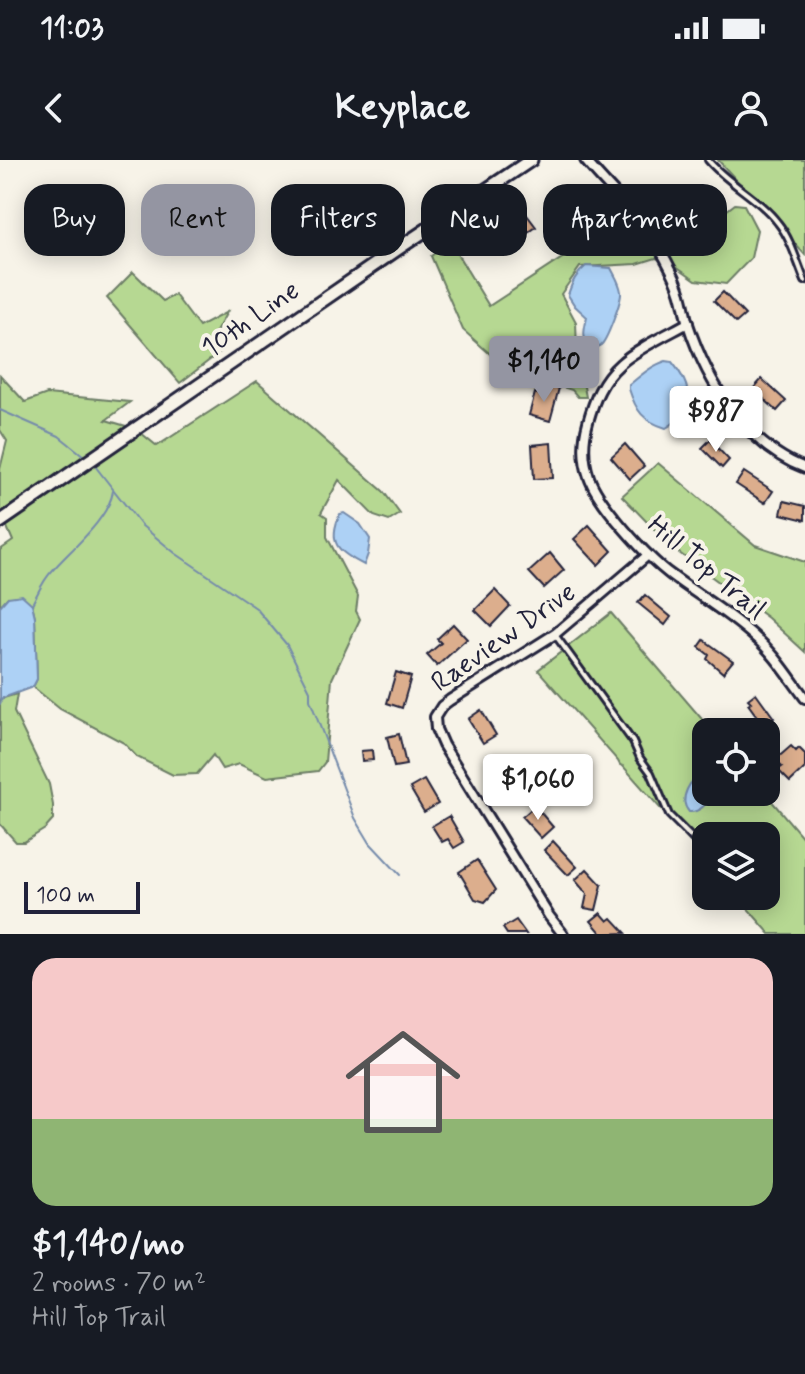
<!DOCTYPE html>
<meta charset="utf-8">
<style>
:root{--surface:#171b24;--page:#242831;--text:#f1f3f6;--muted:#9ea1a6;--accent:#9495a2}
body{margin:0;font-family:Mynerve,sans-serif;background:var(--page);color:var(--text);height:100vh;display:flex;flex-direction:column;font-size:30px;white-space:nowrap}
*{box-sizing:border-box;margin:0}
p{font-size:26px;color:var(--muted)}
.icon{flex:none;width:44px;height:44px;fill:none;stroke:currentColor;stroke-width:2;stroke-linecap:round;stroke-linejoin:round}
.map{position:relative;height:774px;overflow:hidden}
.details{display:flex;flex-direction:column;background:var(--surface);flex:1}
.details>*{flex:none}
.top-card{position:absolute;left:24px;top:24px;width:758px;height:72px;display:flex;gap:16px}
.buttons{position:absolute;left:692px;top:558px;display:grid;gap:16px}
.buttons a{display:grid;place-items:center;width:88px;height:88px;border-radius:16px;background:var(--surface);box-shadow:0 4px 20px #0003;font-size:40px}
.scale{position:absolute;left:24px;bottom:20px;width:116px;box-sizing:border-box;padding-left:8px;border:4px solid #22223b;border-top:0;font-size:22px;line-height:28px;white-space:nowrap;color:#22223b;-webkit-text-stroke:6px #f7f3e8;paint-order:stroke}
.price{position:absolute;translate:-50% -68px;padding:0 18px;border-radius:8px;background:#fff;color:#222;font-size:26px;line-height:52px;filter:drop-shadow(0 2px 4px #0008)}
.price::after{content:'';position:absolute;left:50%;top:48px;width:24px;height:18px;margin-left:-12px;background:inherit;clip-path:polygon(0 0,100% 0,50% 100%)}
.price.selected{background:var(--accent);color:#111}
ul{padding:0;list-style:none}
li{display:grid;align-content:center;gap:16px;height:424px;padding:0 32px}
li span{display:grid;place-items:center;height:248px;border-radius:24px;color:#555}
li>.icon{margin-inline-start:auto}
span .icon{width:144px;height:144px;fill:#fffc;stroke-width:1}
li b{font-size:34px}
.pill{padding:0 28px;border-radius:24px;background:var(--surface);box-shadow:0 4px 20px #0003;font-size:28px;line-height:72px}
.pill.selected{background:var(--accent);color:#111}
.status{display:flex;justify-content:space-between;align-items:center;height:56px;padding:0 40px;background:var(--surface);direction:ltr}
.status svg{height:22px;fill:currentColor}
header{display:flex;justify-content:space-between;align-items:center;height:104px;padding:0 32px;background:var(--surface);font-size:36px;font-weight:800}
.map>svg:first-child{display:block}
.green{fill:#b6d892;stroke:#6c7d66;stroke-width:2}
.water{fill:#add1f5;stroke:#758bab;stroke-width:2}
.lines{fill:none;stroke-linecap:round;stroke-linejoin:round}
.stream{stroke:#758bab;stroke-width:2}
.building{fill:#dcae8d;stroke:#22223b;stroke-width:2}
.service-casing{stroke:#22223b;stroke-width:10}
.minor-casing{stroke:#22223b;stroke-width:14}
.secondary-casing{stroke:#22223b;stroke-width:17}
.service{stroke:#f7f3e8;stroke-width:4}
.minor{stroke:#f7f3e8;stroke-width:8}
.secondary{stroke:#f7f3e8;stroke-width:11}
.labels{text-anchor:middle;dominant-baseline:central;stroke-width:8;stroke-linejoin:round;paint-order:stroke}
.street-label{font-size:28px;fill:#22223b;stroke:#f7f3e8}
</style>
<div class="status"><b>11:03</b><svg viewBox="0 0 49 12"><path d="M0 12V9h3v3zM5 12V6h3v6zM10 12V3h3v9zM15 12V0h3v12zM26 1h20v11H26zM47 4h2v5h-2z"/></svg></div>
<header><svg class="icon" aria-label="back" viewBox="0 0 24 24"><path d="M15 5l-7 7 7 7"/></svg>Keyplace<svg class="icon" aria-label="person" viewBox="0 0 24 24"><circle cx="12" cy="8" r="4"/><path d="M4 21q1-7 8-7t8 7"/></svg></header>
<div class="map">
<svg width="805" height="774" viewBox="0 0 805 774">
<rect width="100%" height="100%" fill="#f7f3e8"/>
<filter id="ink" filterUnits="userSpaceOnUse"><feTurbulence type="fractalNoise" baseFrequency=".0125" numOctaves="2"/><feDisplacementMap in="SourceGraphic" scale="16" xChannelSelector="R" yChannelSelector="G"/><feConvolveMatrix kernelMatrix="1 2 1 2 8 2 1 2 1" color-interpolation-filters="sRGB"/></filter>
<g filter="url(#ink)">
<g class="green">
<path d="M718 0H805V95Z"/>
<path d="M663 32 668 43 700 71 735 44 744 45 757 70 751 98 726 124 696 120 673 104 656 98 637 104 580 107 561 134 576 162 577 191 586 237H578L572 230 507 209 463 170 431 96 450 82 489 146Z"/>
<path d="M133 112 163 141 175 135 199 167 227 152 211 181 220 192 180 223 107 138Z"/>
<path d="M0 215 25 242 47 234 130 242 106 260 136 269 157 286 257 221 383 331 400 354 389 361 374 356 339 320 321 353 327 357V377L358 436 356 451 360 459 332 519 325 602 318 611 267 617 239 604 222 609 213 595 197 614 173 615 137 597 124 583 60 549 33 527 37 519 35 457 32 444 8 437 0 446V390L13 381 0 351V309L7 281 0 270Z"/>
<path d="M658 303 755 385 805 402V492L768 458 671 387 622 336Z"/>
<path d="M611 453 713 572H706V632H764L805 680V774H770L737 736H766V676H706V700L623 606 620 605 618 601 538 510Z"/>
<path d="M17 534 14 552 49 624 53 645V660L45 669 24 682H16L0 664V539Z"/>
</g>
<g class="water">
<path d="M586 106 611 108C615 116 620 123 621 132 622 140 607 180 601 185 597 188 594 187 589 186 581 177 585 168 587 157L575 146 568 135C572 122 576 114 586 106Z"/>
<path d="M666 201 672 202C692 226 697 250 666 268 643 261 636 251 629 229V225C640 216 652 205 666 201Z"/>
<path d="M344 353 360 364 370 379 368 394 364 405C338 392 327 383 340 354Z"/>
<path d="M22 435 32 444 35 457 37 519 33 527 0 539V446L8 437Z"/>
<path d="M703 610H706V632H714C709 641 700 653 689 652 677 638 691 620 703 610Z"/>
</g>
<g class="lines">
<g class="stream">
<path d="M0 250 59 276 84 296"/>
<path d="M95 306 141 365 175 393 256 448 287 485 310 531V540L355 658 370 683 400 715"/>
<path d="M32 444C38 433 43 420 52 411 70 390 109 359 113 331"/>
<path d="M0 544 2 539"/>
</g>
</g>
<g class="building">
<path d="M521 47 536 67 520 79 505 59Z"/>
<path d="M723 132 745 155 736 163 714 141Z"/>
<path d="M762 219 786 241 777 251 753 229Z"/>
<path d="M548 225 559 228 550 261 529 255 535 233 545 236Z"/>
<path d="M710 280 729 300 722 308 702 288Z"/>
<path d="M551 283 553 318 534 319 532 285Z"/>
<path d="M625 284 644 306 630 319 611 297Z"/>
<path d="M744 312 773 331 765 343 736 324Z"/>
<path d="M784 341 805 346V360L781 354Z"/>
<path d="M589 365 612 391 598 405 574 379Z"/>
<path d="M550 393 564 410 544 428 529 412Z"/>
<path d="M495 430 510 446 491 466 475 450Z"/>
<path d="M645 435 671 457 665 465 638 443Z"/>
<path d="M453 464 467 479 437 506 427 495 441 483 437 479Z"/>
<path d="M704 480 733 501 723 513 707 499 709 495 699 487Z"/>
<path d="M396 512 411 517 402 548 387 543Z"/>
<path d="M756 533 774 558 764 566 748 544 751 542 748 539Z"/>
<path d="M481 550 496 575 483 583 468 559Z"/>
<path d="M399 574 406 605 394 607 387 577Z"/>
<path d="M791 586 796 591 799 588 805 594V608L790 622 778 610 782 607 775 600Z"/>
<path d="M372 590 373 600 362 601 361 591Z"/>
<path d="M510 601 531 622 523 630 502 609Z"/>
<path d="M424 620 438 644 424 652 410 628Z"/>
<path d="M535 646 553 667 541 678 522 657Z"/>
<path d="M449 656 464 682 454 688 448 679 442 682 432 666Z"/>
<path d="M553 681 577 707 568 715 544 690Z"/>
<path d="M477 700 496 730 485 742 475 739 459 712Z"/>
<path d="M587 709 602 725 596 750 584 748 587 734 575 720Z"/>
<path d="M601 753 608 761 612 758 626 773 602 774 591 761Z"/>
<path d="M516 760 526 774H507L503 768Z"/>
</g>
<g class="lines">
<defs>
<g id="service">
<path d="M708 0C728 24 759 38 778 63 791 79 797 102 805 121"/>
<path d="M556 476 633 582 640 598 651 613 669 655 706 692"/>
</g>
<g id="minor">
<path d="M585 0C613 34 646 61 666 100 672 111 678 123 681 134 684 144 685 154 688 164 707 222 745 285 805 308"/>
<path d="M688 163C668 174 636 189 620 204 602 220 594 240 588 262 583 280 583 300 589 317 598 344 648 398 671 415 699 436 729 453 755 477 775 494 789 517 805 538"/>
<path d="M563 774 549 756 443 585 436 569 435 557 442 546 450 540 555 474 648 395"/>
</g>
<path id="secondary" d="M0 362 399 88 531 0"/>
</defs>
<use href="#service" class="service-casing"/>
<use href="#minor" class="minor-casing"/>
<use href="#secondary" class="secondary-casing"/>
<use href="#service" class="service"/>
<use href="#minor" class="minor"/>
<use href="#secondary" class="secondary"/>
</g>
</g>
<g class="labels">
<g class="street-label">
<text transform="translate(251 160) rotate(-35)">10th Line</text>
<text transform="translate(706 408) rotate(40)">Hill Top Trail</text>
<text transform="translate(504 478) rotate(-35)">Raeview Drive</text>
</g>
</g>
</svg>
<div class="buttons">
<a><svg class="icon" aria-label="locate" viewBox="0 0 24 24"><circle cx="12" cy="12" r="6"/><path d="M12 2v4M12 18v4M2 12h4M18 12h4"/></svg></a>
<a><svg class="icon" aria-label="layers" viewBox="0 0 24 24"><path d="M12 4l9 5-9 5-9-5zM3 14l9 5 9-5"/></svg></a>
</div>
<div class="scale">100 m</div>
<b class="price selected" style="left:544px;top:244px">$1,140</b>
<b class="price" style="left:716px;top:294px">$987</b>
<b class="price" style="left:538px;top:662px">$1,060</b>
<div class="top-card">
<a class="pill">Buy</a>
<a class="pill selected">Rent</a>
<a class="pill">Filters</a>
<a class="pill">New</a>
<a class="pill">Apartment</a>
</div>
</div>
<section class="details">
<ul>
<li><span style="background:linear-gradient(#f6c9c9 65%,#8fb573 0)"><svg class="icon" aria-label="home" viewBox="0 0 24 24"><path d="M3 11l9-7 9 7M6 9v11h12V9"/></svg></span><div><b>$1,140/mo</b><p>2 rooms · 70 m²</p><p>Hill Top Trail</p></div></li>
</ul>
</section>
